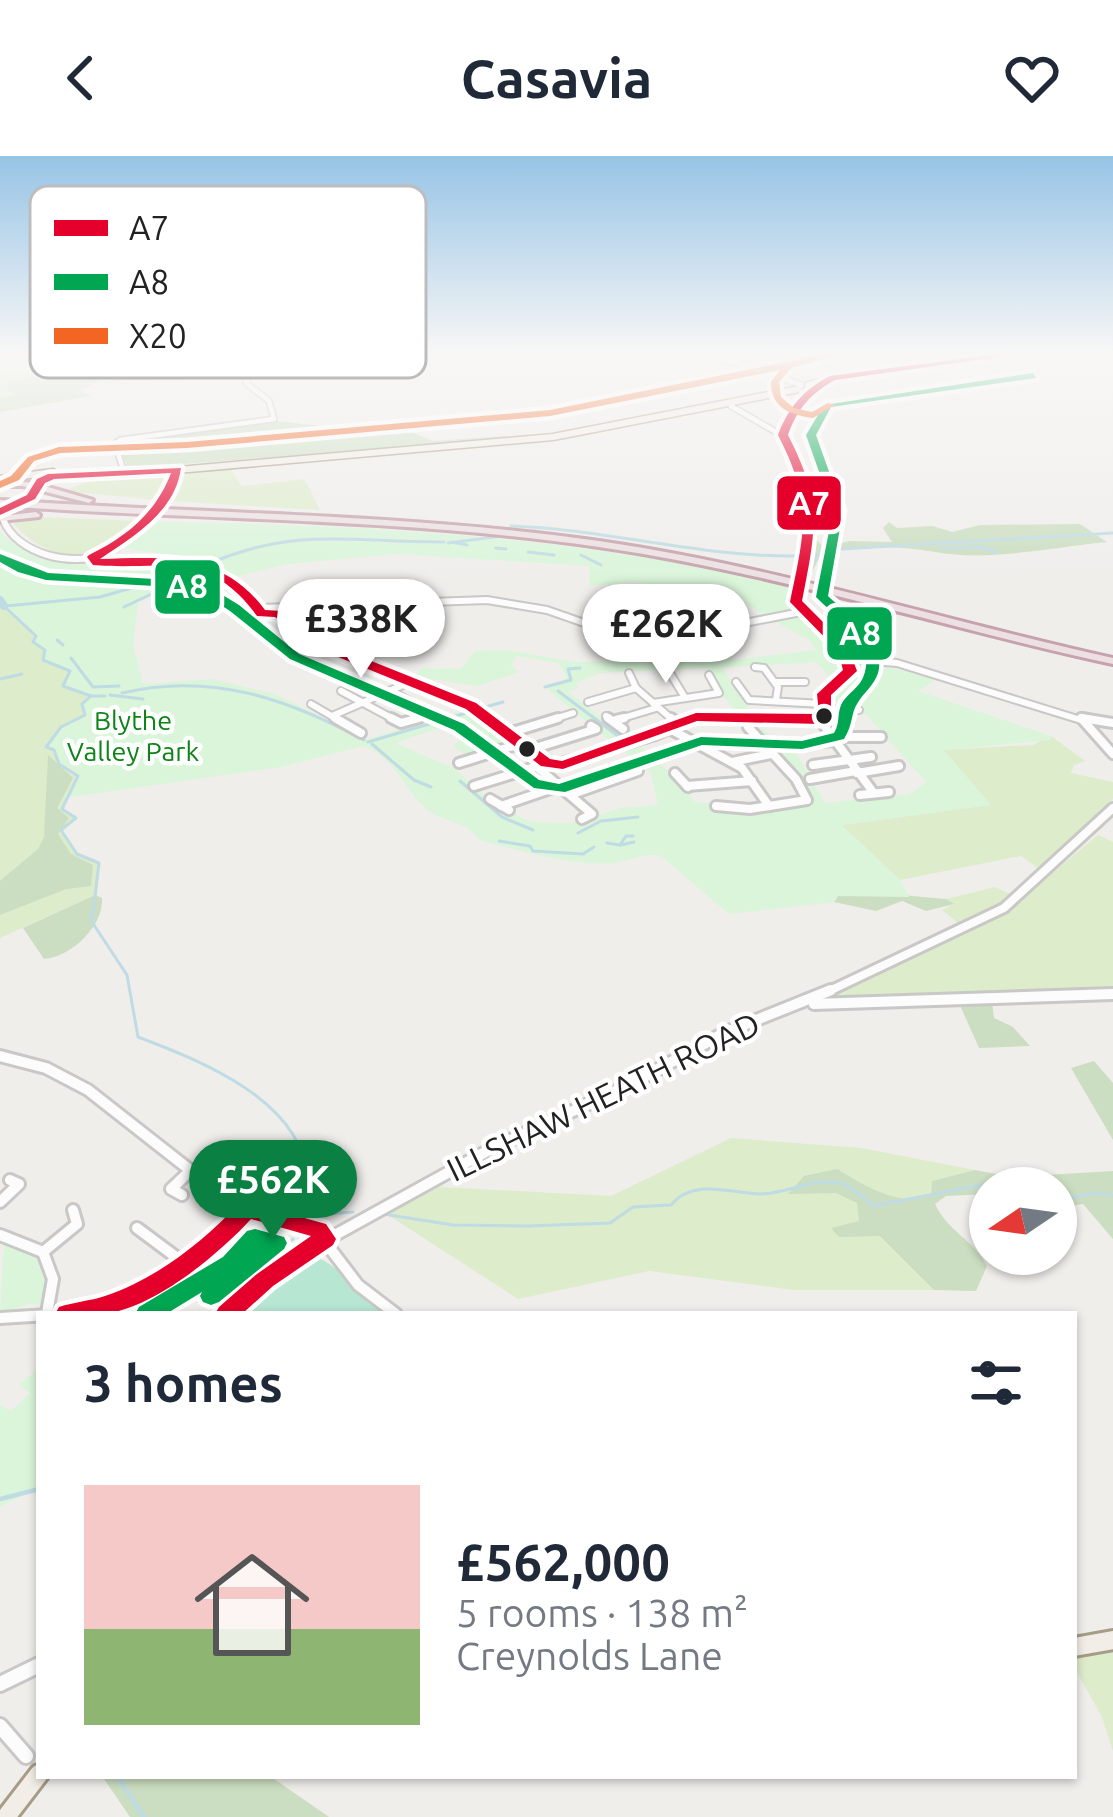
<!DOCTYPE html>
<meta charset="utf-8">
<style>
:root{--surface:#fff;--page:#f2f2f3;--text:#1f2937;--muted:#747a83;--accent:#0b8043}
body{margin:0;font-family:Ubuntu,sans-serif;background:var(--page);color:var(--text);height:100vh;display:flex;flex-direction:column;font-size:45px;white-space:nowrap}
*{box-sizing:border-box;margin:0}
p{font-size:39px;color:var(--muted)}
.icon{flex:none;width:66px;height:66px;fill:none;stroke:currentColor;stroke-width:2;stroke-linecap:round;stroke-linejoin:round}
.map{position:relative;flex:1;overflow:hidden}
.details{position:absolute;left:36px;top:1155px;width:1041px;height:468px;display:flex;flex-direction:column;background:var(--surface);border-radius:0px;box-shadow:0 3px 9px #0004}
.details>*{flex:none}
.needle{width:78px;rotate:257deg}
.buttons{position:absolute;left:969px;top:1011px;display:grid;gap:24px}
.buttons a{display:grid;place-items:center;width:108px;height:108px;border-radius:50%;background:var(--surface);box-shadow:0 3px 9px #0004;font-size:60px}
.price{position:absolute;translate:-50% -102px;padding:0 27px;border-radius:42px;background:#fff;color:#222;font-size:39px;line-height:78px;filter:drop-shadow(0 3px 6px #0008)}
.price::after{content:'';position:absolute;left:50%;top:72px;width:36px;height:27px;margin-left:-18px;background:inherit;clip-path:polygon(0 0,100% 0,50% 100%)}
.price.current{background:var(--accent);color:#fff}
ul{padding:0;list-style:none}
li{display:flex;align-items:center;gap:36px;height:300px;padding:0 48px}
li span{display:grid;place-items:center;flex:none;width:336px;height:240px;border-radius:0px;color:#555}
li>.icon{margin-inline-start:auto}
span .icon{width:144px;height:144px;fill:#fffc;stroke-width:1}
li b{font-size:51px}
h2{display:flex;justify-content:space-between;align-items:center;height:144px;padding:0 48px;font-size:51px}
header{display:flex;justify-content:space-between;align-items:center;height:156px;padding:0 48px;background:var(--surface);font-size:54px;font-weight:600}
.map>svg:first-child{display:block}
.grass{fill:#ddeccb}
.forest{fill:#cbdec1}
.park{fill:#daf5da;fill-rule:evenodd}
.pitch{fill:#b7e6d2}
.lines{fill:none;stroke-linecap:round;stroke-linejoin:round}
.stream-far1{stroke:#bfdbe3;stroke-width:3}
.stream{stroke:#bfdbe3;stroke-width:4.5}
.river{stroke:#bfdbe3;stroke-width:8}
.minor-far4-casing{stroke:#c9c8c7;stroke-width:8}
.minor-far3-casing{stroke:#c9c8c7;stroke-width:10}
.minor-far2-casing{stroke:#c9c8c7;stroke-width:14}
.minor-far1-casing{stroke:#c9c8c7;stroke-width:16}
.minor-casing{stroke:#c9c8c7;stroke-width:20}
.major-far1-casing{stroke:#a79c86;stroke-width:9}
.major-casing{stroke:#a79c86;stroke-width:24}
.highway-casing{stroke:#c5a2ac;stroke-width:6}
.minor-far4{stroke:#fdfcfc;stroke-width:4.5}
.minor-far3{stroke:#fdfcfc;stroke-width:6}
.minor-far2{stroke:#fdfcfc;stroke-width:8}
.minor-far1{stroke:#fdfcfc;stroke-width:10}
.minor{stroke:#fdfcfc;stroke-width:14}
.major-far1{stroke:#f3ede7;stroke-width:6}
.major{stroke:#f3ede7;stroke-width:18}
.highway{fill:#ece0e2;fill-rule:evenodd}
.minor-bridge-far1-casing{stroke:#c9c8c7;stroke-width:8;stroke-linecap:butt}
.minor-bridge-casing{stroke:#c9c8c7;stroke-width:10;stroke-linecap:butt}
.highway-bridge-casing{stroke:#c5a2ac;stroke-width:10;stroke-linecap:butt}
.minor-bridge-far1{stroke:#fdfcfc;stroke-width:4.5}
.minor-bridge{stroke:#fdfcfc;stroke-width:6}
.highway-bridge{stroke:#ece0e2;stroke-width:8}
.bus-1-casing{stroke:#fff;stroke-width:9}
.bus-2-casing{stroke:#fff;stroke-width:9}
.bus-3-casing{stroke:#fff;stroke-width:9}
.bus-1{fill:#e4002b;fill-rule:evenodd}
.bus-2{fill:#00a651;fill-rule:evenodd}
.bus-3{fill:#f26522;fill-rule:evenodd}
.bus-dot{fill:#222;stroke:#fff;stroke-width:4.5}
.labels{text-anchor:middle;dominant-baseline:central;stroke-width:9;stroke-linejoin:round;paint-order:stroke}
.far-park-label{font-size:27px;fill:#0c8416;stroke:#fff}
.street-label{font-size:33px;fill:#222;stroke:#fff}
.key{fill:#fff;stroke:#bdbdbd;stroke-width:3}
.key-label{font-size:33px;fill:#222}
.line-badge{stroke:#fff;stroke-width:4.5}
.badge-label{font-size:33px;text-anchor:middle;font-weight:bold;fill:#fff}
</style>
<header><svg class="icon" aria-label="back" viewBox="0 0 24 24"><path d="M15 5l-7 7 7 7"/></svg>Casavia<svg class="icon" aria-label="heart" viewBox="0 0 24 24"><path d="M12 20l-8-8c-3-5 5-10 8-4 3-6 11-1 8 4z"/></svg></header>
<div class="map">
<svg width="1113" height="1661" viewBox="0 0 1113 1661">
<rect width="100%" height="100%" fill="#f0eeeb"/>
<g class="grass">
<path d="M0 196H115L93 215 0 242V226L6 223H0Z"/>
<path d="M151 196H191L183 220 100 225 99 215 115 200Z"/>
<path d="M228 310 242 330 305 323 320 354 171 345 186 315Z"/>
<path d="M170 316 157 344 63 335 107 319Z"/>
<path d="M41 361 139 365C102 407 50 410 14 368L16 363Z"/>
<path d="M0 444 70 515 66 532 91 540 85 559 61 571 54 594 59 608 78 620 62 652 76 662 62 675 78 698 99 708 95 739 0 782Z"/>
<path d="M1051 580 1085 605 1074 609 1071 617 1113 626V643L1042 715 1021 700 900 724 841 669 990 649 943 594 1033 589Z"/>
<path d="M1098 679 1113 686V833L833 843 828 840 1002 759Z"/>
<path d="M995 731 1013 739 963 771 942 754 953 748 946 743Z"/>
<path d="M731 982 861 992 975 1014 932 1025 931 1040 891 1088 934 1134H794L649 1115 518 1143 385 1057 439 1031 611 1040Z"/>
<path d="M1113 1495V1595L1102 1561 1074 1511V1502Z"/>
</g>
<g class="forest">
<path d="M115 196H133L115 200 99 215 100 225 183 220 187 224 100 225 80 234 91 240 0 256V242L14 239 7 233 8 225 92 215Z"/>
<path d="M277 265 376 276 398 265 399 271 433 285 505 280 510 284 128 312 117 286 146 278Z"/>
<path d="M889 366 897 372 933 370 952 376 980 369 1080 368 1107 386C1053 391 988 406 935 396 898 390 860 389 822 396L810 420 806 417 816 383 824 392 849 385 892 386 883 372Z"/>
<path d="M48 599 73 622 57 652 69 662 58 678 71 698 93 709 91 730 66 733 0 759V725L38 693 44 681Z"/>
<path d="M878 737 946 743 954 748 926 755 902 745 876 755 834 746 838 740Z"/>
<path d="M95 739 102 742C104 770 71 801 44 803L23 772Z"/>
<path d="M992 846 994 862 1013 871 1030 890 979 892 959 847Z"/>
<path d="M1094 905 1113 927V984L1071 912Z"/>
<path d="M837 1013C865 1030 898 1051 931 1040L932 1025 975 1014 1012 1021 1113 1015V1083L1083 1048 1056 1052V1032H990V1038L946 1040 935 1048C948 1076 973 1083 987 1110L976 1135 934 1134 880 1080 839 1081 831 1072 859 1065 857 1047 836 1037 788 1038 804 1020Z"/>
<path d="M102 1620H270L329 1661H130Z"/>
</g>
<g class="park">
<path d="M149 365C373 370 573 379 791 430 789 464 824 477 844 501L840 519 832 523 816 506 722 512C744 540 762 586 796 597L825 647 910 638 926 626 861 553 829 552 828 539 857 520 858 505 939 522 918 535 1051 580V584L944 594 991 649 842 669 900 724 909 741 838 740 834 746 729 758 661 700C643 696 631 705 613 707 570 710 521 695 479 684 466 664 448 668 431 656 404 638 400 605 364 590L281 611 64 642 78 620 59 608 47 586 61 571 84 559 82 548 90 541 63 530 69 514 43 504 45 494 33 486 36 480 0 444V376C65 439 161 382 217 423L138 444 133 489 143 528 212 523 275 538 367 583 468 553 509 585 469 602 454 590 462 579 454 572 436 573 395 587 454 612 495 649 531 666 572 667 621 652 658 649 651 618 547 533 567 521 558 507 516 500 511 510 520 516 477 530 413 520 422 512 461 513 475 495 507 494 575 506 741 503 816 494 811 486 738 443 636 426 590 430 589 410 396 398 288 408 238 420 183 401 124 392ZM706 512 723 540 811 647 766 653 695 646C661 600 613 571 568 536L578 532 576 527 600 517Z"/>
<path d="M4 1084C32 1096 61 1113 44 1149L28 1148 0 1158Z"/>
<path d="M39 1212V1331L0 1351V1249L11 1255 30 1237 19 1229Z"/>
</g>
<path class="pitch" d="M316 1101C337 1108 365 1142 385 1158H237L305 1103Z"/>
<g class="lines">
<g class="stream-far1">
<path d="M511 370C606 373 698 401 794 400"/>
<path d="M452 386 467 389"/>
<path d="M448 387 502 380"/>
<path d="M496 392 506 393"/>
<path d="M941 392 982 391 997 397"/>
<path d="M528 396 554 399"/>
<path d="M581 399 601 409"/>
<path d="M816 402 821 396 842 393 1113 377"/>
<path d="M213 406C299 370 357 387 444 386"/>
<path d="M182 429 210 422"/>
<path d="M4 450 36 480 33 486 45 494 43 504 70 515 63 530 91 540 82 548 85 559 61 571 46 591 54 594 59 608 78 620 62 653 76 662 61 674 77 698 99 707 92 766 127 819 138 881C199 904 304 945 307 1023 307 1036 302 1048 300 1060L353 1056"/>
<path d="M6 450 100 441 195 414"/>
<path d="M124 451 160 434"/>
<path d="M57 484 63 489"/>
<path d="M71 502 93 531 119 530"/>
<path d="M0 523 22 518"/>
<path d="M545 531 571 524 568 513 580 512"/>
<path d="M558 535 622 583"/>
<path d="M122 537C210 516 286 542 364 584"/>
<path d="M110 539 143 543"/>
<path d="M91 540H105"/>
<path d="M482 552 503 546"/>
<path d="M368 586 473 555"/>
<path d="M372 588 414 624 431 631"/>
<path d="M460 625 502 661 533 674"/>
<path d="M578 677 601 665 638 661"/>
<path d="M499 685 530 690 533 695 583 698 594 691"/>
<path d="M607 687 620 689 626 680H633"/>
<path d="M621 689 634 686"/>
<path d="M1056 1045 1092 1037 1113 1039"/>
<path d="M383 1058 453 1069 528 1070 610 1067 633 1051 671 1049C694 1021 733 1038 760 1038 788 1038 814 1020 843 1028 854 1031 864 1043 873 1050L987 1028 993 1032"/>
<path d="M212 1158 293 1083"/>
</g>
<g class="stream">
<path d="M0 1343 39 1333"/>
<path d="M117 1620 144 1661"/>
</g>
<path class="river" d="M0 444 4 450"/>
<defs>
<g id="minor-far4">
<path d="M681 196 738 207 802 229"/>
<path d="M808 235 783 279 811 356"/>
<path d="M731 250 783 280"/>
<path d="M124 316 115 288 120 284 274 263 269 245 246 227 257 196"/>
<path d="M161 345 178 312"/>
</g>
<g id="minor-far3">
<path d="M3 363C17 399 72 411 106 398 121 392 132 377 143 365"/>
<path d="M93 401 97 408C157 405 227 398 261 457L282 456"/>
<path d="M801 416 811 353"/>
<path d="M796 433 801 456 849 503"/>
<path d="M260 452 487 444 547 454 610 476 688 478 801 456"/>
<path d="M278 458 325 491 471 550 490 565"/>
<path d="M341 493 366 494 369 500 361 504"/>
<path d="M849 503 897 507 1084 565"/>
<path d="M755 511 764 512 778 531 776 544"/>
<path d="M668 514 684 540"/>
<path d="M629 517 636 532 674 565"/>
<path d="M736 526 749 544 824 548"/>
<path d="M775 526H805"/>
<path d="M341 535 397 565"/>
<path d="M392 535 431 558 409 565"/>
<path d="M588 546 636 532"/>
<path d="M653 547 719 537 709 519"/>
<path d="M311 548 340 565"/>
<path d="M826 553 859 554"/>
<path d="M332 560 412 525"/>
<path d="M606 560 612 565"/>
<path d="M1082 562 1099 565"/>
<path d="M616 564 656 552"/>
<path d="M548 565 573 557"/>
<path d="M688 565 696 561 820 564 826 559 824 538 850 515 849 503"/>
</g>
<g id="minor-far2">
<path d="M335 562 361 577"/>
<path d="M391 562 401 567 419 562"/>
<path d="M486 562 555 609 655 579 694 562"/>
<path d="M608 562 623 573"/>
<path d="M671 562 677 567"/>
<path d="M725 562H823"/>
<path d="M1081 562 1113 598"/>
<path d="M1082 562 1113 567"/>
<path d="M616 564 624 562"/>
<path d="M820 564 873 636"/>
<path d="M668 572 742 612 769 650"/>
<path d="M506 578 558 562"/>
<path d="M830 581H881"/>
<path d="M789 589 832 585"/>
<path d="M529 594 596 573 591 570"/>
<path d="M732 606 771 598"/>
<path d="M459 607 519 588"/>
<path d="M813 609 871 601"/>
<path d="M537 611 592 658 582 663"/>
<path d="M675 617 688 631"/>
<path d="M857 617 899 610"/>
<path d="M810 623 856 615"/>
<path d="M474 630 541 609"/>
<path d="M687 630 752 625"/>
<path d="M570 639 638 615"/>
<path d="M860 639 889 636"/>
<path d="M490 643 509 654"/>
<path d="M501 650 559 630"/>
<path d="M716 650 750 653 807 644 796 623 748 571"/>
<path d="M825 837 1004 752 1113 652"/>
</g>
<g id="minor-far1">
<path d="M814 848 1113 838"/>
<path d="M0 900 46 912 88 934 232 1047 313 1070 358 1129 396 1158"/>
<path d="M182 1039 171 1033 190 1015"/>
<path d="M0 1046 19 1028 10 1024"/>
<path d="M137 1072 184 1107"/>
<path d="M0 1079 43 1096 53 1123 47 1157"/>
<path d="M43 1096 77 1068 73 1054"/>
<path d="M153 1125 175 1141"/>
<path d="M166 1149 184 1133"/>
<path d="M67 1158C135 1149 202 1105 247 1054"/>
<path d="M227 1158 297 1100 489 994 635 926 724 877 831 834"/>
<path d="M0 1162 64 1158"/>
</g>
<g id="minor">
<path d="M0 1528 39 1509"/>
<path d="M0 1570 26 1600"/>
</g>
<g id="major-far1">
<path d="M808 229 864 216 1030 196"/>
<path d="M0 323 53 316"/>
<path d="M35 335 44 323 63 318 189 313 553 281 799 233"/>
</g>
<g id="major">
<path d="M1074 1491 1113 1484"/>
<path d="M6 1661 39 1618"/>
</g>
<g id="highway">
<path d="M0 324 34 327 93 344 89 347 23 330H0Z"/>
<path d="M0 344C199 358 401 357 599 385 773 410 941 464 1113 502V508C941 471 773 416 599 391 401 362 199 364 0 350Z"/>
<path d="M36 356 40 359 39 361 0 365V361L3 360Z"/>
</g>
</defs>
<use href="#minor-far4" class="minor-far4-casing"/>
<use href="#minor-far3" class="minor-far3-casing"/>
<use href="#minor-far2" class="minor-far2-casing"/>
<use href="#minor-far1" class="minor-far1-casing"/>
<use href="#minor" class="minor-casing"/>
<use href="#major-far1" class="major-far1-casing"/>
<use href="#major" class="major-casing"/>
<use href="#highway" class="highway-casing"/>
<use href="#minor-far4" class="minor-far4"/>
<use href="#minor-far3" class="minor-far3"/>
<use href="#minor-far2" class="minor-far2"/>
<use href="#minor-far1" class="minor-far1"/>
<use href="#minor" class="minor"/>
<use href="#major-far1" class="major-far1"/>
<use href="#major" class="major"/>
<use href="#highway" class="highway"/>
<defs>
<path id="minor-bridge-far1" d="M151 356 161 345"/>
<g id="minor-bridge">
<path d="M143 365 153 353"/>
<path d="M796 433 801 416"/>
</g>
<path id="highway-bridge" d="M11 351 27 343"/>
</defs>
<use href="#minor-bridge-far1" class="minor-bridge-far1-casing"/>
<use href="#minor-bridge" class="minor-bridge-casing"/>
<use href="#highway-bridge" class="highway-bridge-casing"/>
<use href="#minor-bridge-far1" class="minor-bridge-far1"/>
<use href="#minor-bridge" class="minor-bridge"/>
<use href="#highway-bridge" class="highway-bridge"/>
<defs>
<g id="bus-1">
<path d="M1012 196H1034L835 224C811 237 797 253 788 279 823 347 816 373 802 445L848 491 857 515 831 539V562L820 568 697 565 563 613 541 610 466 553 321 494 275 461 257 460C208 392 163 415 93 409L87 401 89 399C126 381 156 357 171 317L54 323 45 327 35 343 0 359V352L27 339 37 323 48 318 181 312C175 357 132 381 100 403 165 401 222 396 265 454L282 455 329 488 476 547 550 603 562 605 696 557 819 558 817 538 843 514 838 495 790 446C805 374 813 347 778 279 788 252 804 233 830 220Z"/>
<path d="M247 1046 326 1068 336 1083 333 1089 273 1130 242 1158H215L219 1151 257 1118 311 1080 251 1063C218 1099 153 1153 103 1158 87 1160 71 1158 55 1158L59 1151C74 1146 90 1145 105 1140 158 1122 201 1087 239 1048Z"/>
</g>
<g id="bus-2">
<path d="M1033 217 1036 222 831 251 816 279 843 355 828 440C847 458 887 486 878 517 874 530 863 537 857 548 851 557 853 569 844 583L802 593 702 589 565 636 534 632 454 574 290 503 230 455 207 440 173 431 46 424 18 416 0 406V398L48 417 173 424 216 435 239 449 299 498 464 568 539 624 559 628 701 581 802 585 834 577C840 567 837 559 841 549 846 538 860 532 864 519 876 486 835 461 816 441L833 355 806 279 824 249Z"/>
<path d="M255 1073 284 1081 287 1087 284 1093 219 1146 211 1149 203 1146 200 1140 202 1136 166 1158H135L139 1151 223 1101 247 1075Z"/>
</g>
<path id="bus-3" d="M835 196H849L791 212 779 226 781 241 794 252 812 256 828 247 835 249 813 262C790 259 771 252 771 226L780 214 550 260 187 292 60 297 34 305 19 324 0 332V325L11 320 28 301 59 291 187 286 550 254Z"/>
</defs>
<use href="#bus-1" class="bus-1-casing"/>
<use href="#bus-2" class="bus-2-casing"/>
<use href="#bus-3" class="bus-3-casing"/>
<use href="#bus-1" class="bus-1"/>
<use href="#bus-2" class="bus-2"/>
<use href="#bus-3" class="bus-3"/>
</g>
<linearGradient id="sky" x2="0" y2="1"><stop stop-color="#97c4e6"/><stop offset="0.46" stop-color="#f8f7f6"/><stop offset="1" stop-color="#f8f7f6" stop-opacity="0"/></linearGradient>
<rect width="1113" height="429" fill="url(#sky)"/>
<g class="bus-dot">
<circle cx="824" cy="560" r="10"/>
<circle cx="527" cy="593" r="10"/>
</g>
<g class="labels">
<g class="far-park-label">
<text x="133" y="564">Blythe<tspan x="133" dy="31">Valley Park</tspan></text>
</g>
<g class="street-label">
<text transform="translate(603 940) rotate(-26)">ILLSHAW HEATH ROAD</text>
</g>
</g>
<rect x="30" y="30" width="396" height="192" rx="18" class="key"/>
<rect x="54" y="64" width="54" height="16" fill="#e4002b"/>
<rect x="54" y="118" width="54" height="16" fill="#00a651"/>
<rect x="54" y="172" width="54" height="16" fill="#f26522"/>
<g class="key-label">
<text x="129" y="84">A7</text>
<text x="129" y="138">A8</text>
<text x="129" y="192">X20</text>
</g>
<g class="line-badge">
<rect x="775" y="318" width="68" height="58" rx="12" fill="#e4002b"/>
<rect x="153" y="402" width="69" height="58" rx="12" fill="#00a651"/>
<rect x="825" y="449" width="69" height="57" rx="12" fill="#00a651"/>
</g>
<g class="badge-label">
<text x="809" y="359">A7</text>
<text x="187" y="442">A8</text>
<text x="860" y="489">A8</text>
</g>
</svg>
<div class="buttons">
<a><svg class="needle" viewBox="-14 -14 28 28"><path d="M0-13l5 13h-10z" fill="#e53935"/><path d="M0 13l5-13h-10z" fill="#747a83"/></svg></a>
</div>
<b class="price" style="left:361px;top:525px">£338K</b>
<b class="price" style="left:666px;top:530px">£262K</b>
<b class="price current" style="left:273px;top:1086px">£562K</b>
<section class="details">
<h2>3 homes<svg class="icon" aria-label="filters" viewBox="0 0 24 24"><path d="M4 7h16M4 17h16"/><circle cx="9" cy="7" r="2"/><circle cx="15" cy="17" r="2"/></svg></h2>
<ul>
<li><span style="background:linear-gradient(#f6c9c9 60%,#8fb573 0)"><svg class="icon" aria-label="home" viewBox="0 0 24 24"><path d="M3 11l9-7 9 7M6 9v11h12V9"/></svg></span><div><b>£562,000</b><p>5 rooms · 138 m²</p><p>Creynolds Lane</p></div></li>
</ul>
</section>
</div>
